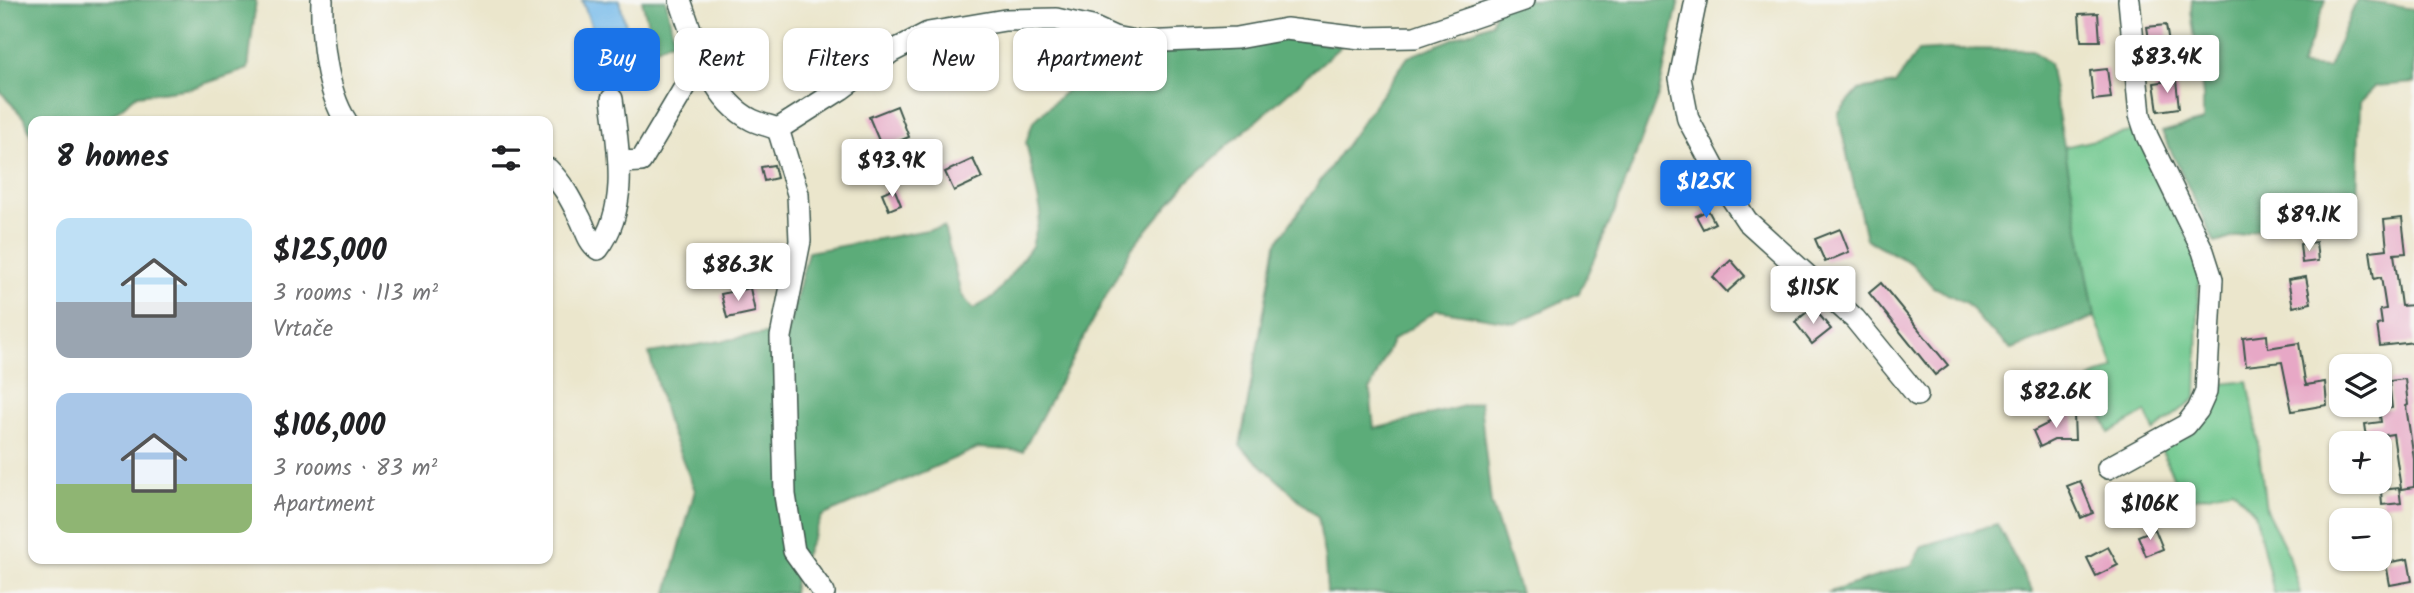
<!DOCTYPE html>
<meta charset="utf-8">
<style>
:root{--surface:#fff;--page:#f2f2f2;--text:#202124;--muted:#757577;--accent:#1a73e8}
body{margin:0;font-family:Kalam,sans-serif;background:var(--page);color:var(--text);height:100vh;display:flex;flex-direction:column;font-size:26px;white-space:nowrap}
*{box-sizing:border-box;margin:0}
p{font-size:23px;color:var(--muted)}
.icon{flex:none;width:38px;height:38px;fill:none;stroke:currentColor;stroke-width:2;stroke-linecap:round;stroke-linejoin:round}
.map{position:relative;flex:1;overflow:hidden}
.side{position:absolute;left:28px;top:116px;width:525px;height:448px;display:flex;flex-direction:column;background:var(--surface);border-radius:14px;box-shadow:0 2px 5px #0004}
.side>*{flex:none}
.hud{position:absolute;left:574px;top:28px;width:665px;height:63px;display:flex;gap:14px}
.fabs{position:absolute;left:2329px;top:354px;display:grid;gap:14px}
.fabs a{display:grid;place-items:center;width:63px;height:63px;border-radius:14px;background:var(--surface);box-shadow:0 2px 5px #0004;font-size:35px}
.price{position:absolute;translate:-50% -60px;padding:0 16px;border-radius:7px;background:#fff;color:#222;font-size:23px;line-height:46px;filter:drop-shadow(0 2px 4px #0008)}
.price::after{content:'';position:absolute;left:50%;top:42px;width:21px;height:16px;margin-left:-10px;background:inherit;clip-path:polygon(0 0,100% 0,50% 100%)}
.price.active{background:var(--accent);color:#fff}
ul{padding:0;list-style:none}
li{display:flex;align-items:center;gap:21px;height:175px;padding:0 28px}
li span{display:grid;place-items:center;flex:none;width:196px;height:140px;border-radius:14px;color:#555}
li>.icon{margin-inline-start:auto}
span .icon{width:84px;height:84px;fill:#fffc;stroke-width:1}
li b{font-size:30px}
h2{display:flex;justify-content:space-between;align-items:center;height:84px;padding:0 28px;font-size:30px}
.tag{padding:0 24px;border-radius:14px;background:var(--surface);box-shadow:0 2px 5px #0004;font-size:24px;line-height:63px}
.tag.active{background:var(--accent);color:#fff}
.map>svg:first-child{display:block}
.green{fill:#70c88e;stroke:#488261;stroke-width:2}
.forest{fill:#5cac79;stroke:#3e7456;stroke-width:2}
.water{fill:#73b9ea;stroke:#497b8f;stroke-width:2}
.building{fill:#e7a8c6}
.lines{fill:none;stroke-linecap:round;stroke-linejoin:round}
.minor-casing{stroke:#3e564b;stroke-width:24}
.minor{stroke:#fff;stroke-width:21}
</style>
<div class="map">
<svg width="2414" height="593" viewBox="0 0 2414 593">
<rect width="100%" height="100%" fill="#f6f6f2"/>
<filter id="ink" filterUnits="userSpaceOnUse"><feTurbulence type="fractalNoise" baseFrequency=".0143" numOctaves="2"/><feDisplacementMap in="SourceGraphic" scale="14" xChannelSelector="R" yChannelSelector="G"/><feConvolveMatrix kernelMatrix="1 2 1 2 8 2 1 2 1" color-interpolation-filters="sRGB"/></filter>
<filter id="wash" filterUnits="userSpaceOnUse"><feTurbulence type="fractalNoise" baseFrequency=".00686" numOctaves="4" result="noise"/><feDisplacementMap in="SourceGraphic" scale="28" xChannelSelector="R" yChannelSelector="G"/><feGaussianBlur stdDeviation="1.57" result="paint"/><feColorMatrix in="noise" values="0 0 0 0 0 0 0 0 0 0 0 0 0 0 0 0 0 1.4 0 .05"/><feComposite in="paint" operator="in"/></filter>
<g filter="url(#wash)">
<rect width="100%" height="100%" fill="#ebe6cc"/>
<g class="green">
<path d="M2138 130 2193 247 2199 276 2196 398 2154 431 2146 412 2109 433 2089 379 2115 368 2095 317 2064 147Z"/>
<path d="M2248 381 2255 419 2266 510 2289 555 2300 593H2274L2255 513 2233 489 2183 501 2161 448 2191 434 2201 420 2212 385Z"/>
</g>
<g class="forest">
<path d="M0 0H256L248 69 192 88 137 95 105 121H33V140L25 119 0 91Z"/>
<path d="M642 0H666L674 40 654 49Z"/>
<path d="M1498 0H1679L1659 93 1614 213 1579 293 1516 323 1437 310 1392 341 1370 390 1374 429 1480 402 1491 503 1520 593H1327L1325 561 1318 517 1240 446 1276 244 1408 57 1492 23Z"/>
<path d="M2192 0H2326L2301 66 2328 68 2357 0 2414 9V83L2376 86 2360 102 2357 200 2215 243 2162 132 2203 121V96L2191 11Z"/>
<path d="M1282 37 1341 46 1187 182 1131 249 1023 451 978 448 822 516 796 575 793 593H667L695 490 667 422 649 353 788 330 808 252 944 227 961 294 973 309 994 297 1032 246 1041 212 1026 142 1033 122 1089 69 1138 48Z"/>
<path d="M1950 49 2032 50 2049 63 2095 317 2012 349 1989 330 1966 303 1933 287 1911 263 1866 239 1838 114 1859 90 1895 84 1918 51Z"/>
<path d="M1997 524 2033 593H1827L1912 565 1922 546Z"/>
</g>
<path class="water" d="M582 0H619L635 59H607L598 44Z"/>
<g id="blocks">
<g class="building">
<path d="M2098 13 2100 41H2081L2079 14Z"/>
<path d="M2166 25 2170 50 2151 52 2147 27Z"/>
<path d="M2107 69 2111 98 2093 100 2090 71Z"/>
<path d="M2176 80 2179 108 2158 111 2154 83Z"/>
<path d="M897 106 909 137 882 148 869 117Z"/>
<path d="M973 159 982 178 954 191 945 172Z"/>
<path d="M774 165 777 178 764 181 761 167Z"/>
<path d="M894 188 901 205 889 210 882 193Z"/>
<path d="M1708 210 1715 223 1703 229 1696 216Z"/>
<path d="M2402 218 2406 253 2394 254 2401 306 2414 305V342L2380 346 2377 325 2382 324 2380 310 2386 309 2381 277 2374 279 2370 251 2387 249 2384 220Z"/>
<path d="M1840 229 1849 252 1825 262 1815 239Z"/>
<path d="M2316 242 2318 261 2302 263 2300 244Z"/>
<path d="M1731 260 1745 276 1727 292 1713 277Z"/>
<path d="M2306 277 2311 303 2293 307 2288 280Z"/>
<path d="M1881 283 1948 365 1935 375 1869 293Z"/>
<path d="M750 288 755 312 727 318 721 294Z"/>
<path d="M1813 307 1831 329 1812 344 1795 322Z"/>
<path d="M2267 335 2268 348 2299 343 2305 381 2306 385 2325 382 2327 405 2292 411 2282 362 2246 366 2243 338Z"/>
<path d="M2405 379 2408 405 2406 406 2414 459V487L2401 489 2393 434 2367 438 2365 424 2381 422 2379 410 2392 408 2389 381Z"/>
<path d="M2074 415 2075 440H2054L2040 447 2033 431 2051 422V416Z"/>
<path d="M2080 481 2093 513 2081 518 2067 486Z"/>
<path d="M2399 488 2401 503 2382 505 2381 490Z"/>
<path d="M2155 529 2163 549 2146 556 2138 536Z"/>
<path d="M2108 547 2118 565 2096 576 2087 558Z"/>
<path d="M2408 559 2412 581 2390 585 2386 563Z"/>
</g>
</g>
</g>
<g filter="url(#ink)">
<use href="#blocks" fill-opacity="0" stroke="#3e564b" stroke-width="2"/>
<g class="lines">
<defs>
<g id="minor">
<path d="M322 0C321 36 326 90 346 121"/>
<path d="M680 0C694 40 711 100 752 120 760 124 770 126 778 129L841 89 891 52 928 33 1005 20 1056 19 1092 27 1114 37 1140 42 1237 38 1286 29 1361 38 1415 37 1524 0"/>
<path d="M1696 0 1680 78 1688 119 1725 188 1747 221 1855 319 1917 395"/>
<path d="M778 129 798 194 800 241 781 337 785 495 794 551 824 593"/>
<path d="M620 162 641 161 701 60"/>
<path d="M548 169C562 183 570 198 579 216 586 228 587 241 598 249 630 207 618 148 612 99"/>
<path d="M2108 468 2186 425 2198 410 2206 392 2212 279 2203 251 2147 136 2140 115 2129 0"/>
</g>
</defs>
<use href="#minor" class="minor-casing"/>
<use href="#minor" class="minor"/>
</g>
</g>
</svg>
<div class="fabs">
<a><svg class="icon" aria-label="layers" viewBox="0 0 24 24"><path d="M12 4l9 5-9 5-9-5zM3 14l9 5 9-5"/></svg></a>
<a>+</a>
<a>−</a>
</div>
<b class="price" style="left:2167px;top:95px">$83.4K</b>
<b class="price" style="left:892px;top:199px">$93.9K</b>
<b class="price active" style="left:1706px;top:220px">$125K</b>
<b class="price" style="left:2309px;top:253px">$89.1K</b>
<b class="price" style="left:738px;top:303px">$86.3K</b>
<b class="price" style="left:1813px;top:326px">$115K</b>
<b class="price" style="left:2056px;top:430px">$82.6K</b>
<b class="price" style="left:2150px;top:542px">$106K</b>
<div class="hud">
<a class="tag active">Buy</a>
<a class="tag">Rent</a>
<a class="tag">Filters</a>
<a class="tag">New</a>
<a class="tag">Apartment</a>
</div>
<section class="side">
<h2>8 homes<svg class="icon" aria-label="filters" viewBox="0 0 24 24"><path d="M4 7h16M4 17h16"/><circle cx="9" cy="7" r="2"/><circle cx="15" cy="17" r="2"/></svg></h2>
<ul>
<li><span style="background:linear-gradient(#bfe0f5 60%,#9aa5b1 0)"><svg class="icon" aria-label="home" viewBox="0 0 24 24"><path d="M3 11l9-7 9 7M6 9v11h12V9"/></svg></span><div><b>$125,000</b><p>3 rooms · 113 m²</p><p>Vrtače</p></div></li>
<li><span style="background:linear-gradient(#a9c7e8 65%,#8fb573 0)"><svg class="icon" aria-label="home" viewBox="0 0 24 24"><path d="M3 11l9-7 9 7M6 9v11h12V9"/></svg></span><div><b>$106,000</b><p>3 rooms · 83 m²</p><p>Apartment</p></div></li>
</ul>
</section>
</div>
